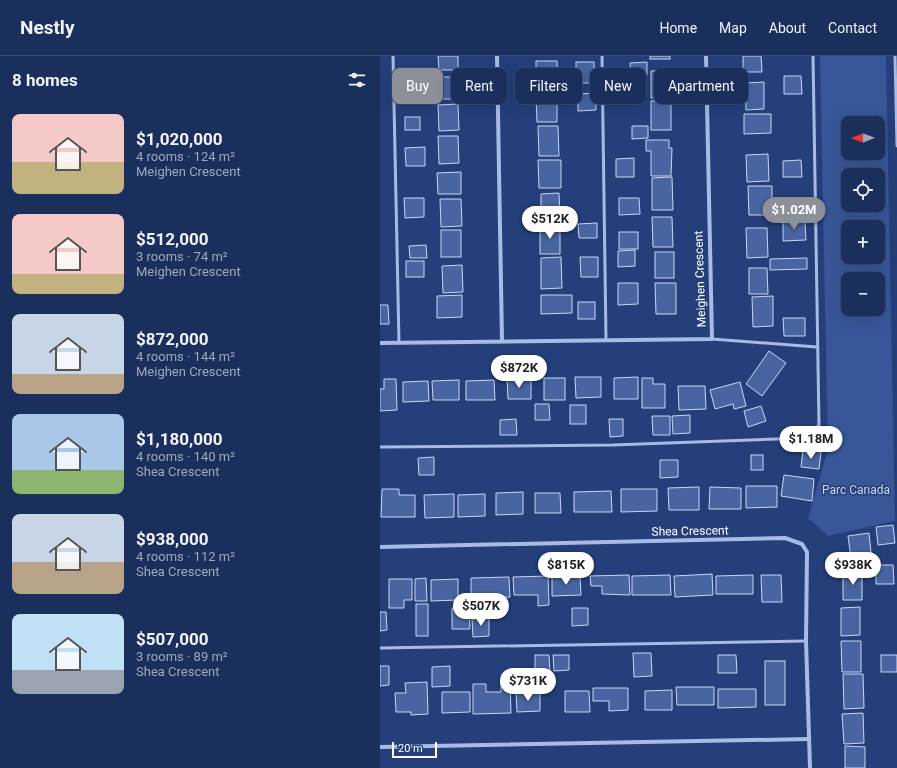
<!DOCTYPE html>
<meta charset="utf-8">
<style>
:root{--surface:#1b2f5c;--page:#243762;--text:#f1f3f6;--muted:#a0a9bb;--line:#394a72;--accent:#8c9099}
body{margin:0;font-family:Roboto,sans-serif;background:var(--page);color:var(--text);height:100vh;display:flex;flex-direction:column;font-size:15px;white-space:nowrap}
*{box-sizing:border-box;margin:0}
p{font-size:13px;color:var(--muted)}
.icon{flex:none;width:22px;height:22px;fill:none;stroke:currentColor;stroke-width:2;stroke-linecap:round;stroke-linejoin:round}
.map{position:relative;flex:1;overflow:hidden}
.sheet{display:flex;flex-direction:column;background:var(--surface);width:380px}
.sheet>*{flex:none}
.top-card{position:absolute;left:12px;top:12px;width:380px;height:36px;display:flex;gap:8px}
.needle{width:26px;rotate:269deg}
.fabs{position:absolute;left:461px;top:60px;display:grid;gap:8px}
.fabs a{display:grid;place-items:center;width:44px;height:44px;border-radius:8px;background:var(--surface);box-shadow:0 4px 16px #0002,0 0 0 1px var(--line);font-size:20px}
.scale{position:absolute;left:12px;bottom:10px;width:45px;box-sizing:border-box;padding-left:4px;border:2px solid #fff;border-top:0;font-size:11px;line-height:14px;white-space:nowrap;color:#fff;-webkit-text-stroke:3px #243f7a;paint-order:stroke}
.price{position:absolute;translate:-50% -34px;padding:0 9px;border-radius:14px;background:#fff;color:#222;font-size:13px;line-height:26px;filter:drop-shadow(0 1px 2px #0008)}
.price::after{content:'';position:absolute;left:50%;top:24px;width:12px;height:9px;margin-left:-6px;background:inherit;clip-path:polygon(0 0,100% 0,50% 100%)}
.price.selected{background:var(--accent);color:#fff}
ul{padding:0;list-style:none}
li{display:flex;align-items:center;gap:12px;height:100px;padding:0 12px}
li span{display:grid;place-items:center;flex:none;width:112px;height:80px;border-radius:8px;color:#555}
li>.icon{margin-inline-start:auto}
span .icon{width:48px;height:48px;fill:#fffc;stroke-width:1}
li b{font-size:17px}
h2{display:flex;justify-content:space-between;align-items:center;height:48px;padding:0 12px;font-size:17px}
.tag{padding:0 14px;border-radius:8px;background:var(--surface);box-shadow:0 4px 16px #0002,0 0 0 1px var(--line);font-size:14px;line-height:36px}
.tag.selected{background:var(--accent);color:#fff}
header{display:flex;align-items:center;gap:24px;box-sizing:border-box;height:56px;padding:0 20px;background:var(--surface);border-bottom:1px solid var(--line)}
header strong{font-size:19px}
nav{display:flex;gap:22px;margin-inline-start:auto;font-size:14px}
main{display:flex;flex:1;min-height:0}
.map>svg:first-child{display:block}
.green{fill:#385698;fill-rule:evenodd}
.building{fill:#4865a1;stroke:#cad7f4}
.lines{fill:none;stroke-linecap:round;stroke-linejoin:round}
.service{stroke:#a7bbe4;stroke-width:3}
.minor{stroke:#a7bbe4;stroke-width:4}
.labels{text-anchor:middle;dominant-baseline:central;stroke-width:3;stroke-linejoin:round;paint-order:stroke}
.street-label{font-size:12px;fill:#fff;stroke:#243f7a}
.park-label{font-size:12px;fill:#cad7f4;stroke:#243f7a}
</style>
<header>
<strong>Nestly</strong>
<nav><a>Home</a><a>Map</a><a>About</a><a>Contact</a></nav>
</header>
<main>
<section class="sheet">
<h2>8 homes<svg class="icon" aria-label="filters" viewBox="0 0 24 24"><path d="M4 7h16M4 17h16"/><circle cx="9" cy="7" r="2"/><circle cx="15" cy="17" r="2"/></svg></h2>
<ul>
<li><span style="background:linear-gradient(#f6c9c9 60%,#c2b280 0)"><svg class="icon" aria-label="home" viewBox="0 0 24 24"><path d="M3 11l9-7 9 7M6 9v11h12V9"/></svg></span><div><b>$1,020,000</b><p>4 rooms · 124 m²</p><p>Meighen Crescent</p></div></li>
<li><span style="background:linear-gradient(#f6c9c9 75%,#c2b280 0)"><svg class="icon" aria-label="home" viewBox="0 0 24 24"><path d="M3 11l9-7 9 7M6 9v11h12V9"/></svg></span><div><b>$512,000</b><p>3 rooms · 74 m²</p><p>Meighen Crescent</p></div></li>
<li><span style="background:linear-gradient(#c9d6e8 75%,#b9a48a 0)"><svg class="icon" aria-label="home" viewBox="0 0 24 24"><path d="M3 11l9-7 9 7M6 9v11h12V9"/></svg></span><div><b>$872,000</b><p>4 rooms · 144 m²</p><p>Meighen Crescent</p></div></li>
<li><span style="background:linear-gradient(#a9c7e8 70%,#8fb573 0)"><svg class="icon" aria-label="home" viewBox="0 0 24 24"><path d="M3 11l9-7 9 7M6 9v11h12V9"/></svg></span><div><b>$1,180,000</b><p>4 rooms · 140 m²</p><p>Shea Crescent</p></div></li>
<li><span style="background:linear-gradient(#c9d6e8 60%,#b9a48a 0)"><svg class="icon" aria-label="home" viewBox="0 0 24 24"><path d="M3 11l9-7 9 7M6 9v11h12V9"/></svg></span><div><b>$938,000</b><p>4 rooms · 112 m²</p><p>Shea Crescent</p></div></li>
<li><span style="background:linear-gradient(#bfe0f5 70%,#9aa5b1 0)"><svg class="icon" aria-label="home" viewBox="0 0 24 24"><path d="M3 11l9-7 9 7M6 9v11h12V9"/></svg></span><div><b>$507,000</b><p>3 rooms · 89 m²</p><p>Shea Crescent</p></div></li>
</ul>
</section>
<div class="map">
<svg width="517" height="712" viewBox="0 0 517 712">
<rect width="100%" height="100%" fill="#243f7a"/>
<path class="green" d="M440 0H506L515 465 448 480 434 467 428 463 448 393ZM468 67H498V97H468ZM468 119H498V149H468ZM468 171H498V201H468ZM468 223H498V253H468Z"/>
<g class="building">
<path d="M58 0H78V14H59Z"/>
<rect x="270" y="0" width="20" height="3"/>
<path d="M363 0H381L382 16H363Z"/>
<path d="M156 5H177L178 35H156Z"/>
<rect x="196" y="6" width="18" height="21"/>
<path d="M267 6V19H251L250 7Z"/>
<path d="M290 14 291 42H271V15Z"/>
<path d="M404 20H421L422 38H404Z"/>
<path d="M56 21H78L79 43H56Z"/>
<path d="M384 26V53L366 54 365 27Z"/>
<path d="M22 29H39V45H23Z"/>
<path d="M216 37V54L198 55V38Z"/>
<path d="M156 40H177V66H157Z"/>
<rect x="271" y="45" width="20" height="29"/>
<path d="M78 48 79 74 59 75 58 49Z"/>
<path d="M364 58H391V77L364 78Z"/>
<rect x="25" y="61" width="15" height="13"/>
<path d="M158 70H178L179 100H159Z"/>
<path d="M252 70H268V82L252 83Z"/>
<path d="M58 80H78L79 107 59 108Z"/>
<path d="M266 84H289V92H292L291 120H271V95H266Z"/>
<path d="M45 91V110H26L25 92Z"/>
<path d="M388 98 389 125 367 126 366 99Z"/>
<path d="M254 102V121H236V103Z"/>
<path d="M158 104H181V132H159Z"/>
<path d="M421 104 422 121H403V105Z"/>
<path d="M81 116V138H58L57 117Z"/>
<path d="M292 121 293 154H272V122Z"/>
<path d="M368 130H392V159H369Z"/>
<path d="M179 137 180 163 161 164V138Z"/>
<path d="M24 142H44V161L25 162Z"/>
<path d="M239 142H259L260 158 239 159Z"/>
<path d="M60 143H81L82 170 61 171Z"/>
<path d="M407 151H424L425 163 407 164Z"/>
<path d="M272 161H292L293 191H273Z"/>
<path d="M403 166H425L426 184 403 185Z"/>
<path d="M217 167V182H199L198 168Z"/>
<rect x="160" y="170" width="20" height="28"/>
<path d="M366 172H387L388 201 367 202Z"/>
<rect x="61" y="174" width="20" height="27"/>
<rect x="239" y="176" width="19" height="17"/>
<path d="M46 189 47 202H30L29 190Z"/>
<path d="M255 194V210L238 211V195Z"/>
<rect x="275" y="196" width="19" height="26"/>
<path d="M181 201 182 232 161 233V202Z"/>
<path d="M200 201H218V221H201Z"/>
<path d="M427 202V213L390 214V203Z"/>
<rect x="26" y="205" width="18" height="16"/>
<path d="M82 209 83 236 63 237 62 210Z"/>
<path d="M369 212H387L388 238H369Z"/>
<path d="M238 227H258V248L238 249Z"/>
<path d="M275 227H296V258H276Z"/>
<path d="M82 239V261L57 262V240Z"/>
<path d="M161 239H192V257L161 258Z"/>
<path d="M393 240V270L373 271 372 241Z"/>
<rect x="198" y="246" width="17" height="17"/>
<path d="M0 249H8L9 268H0Z"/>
<path d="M403 262H425V280H404Z"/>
<path d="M389 295 406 307 382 340 366 328Z"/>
<path d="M195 321H221V341L196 342Z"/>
<path d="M258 321V343H234V322Z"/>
<path d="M151 322V343H128L127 323Z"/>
<rect x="164" y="322" width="21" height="22"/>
<path d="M262 322H273V328H285V352H262Z"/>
<path d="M4 323H16L17 354 0 355V333H4Z"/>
<path d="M79 324V344H53L52 325Z"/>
<path d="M114 324 115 344H86V325Z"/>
<path d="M48 325 49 345 23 346V326Z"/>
<path d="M360 326 366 350 354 353 353 348 335 353 330 334Z"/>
<path d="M298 330H325L326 353 299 354Z"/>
<path d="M155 348H169L170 364H155Z"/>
<rect x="190" y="349" width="16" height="19"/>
<path d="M381 350 386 365 368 371 364 355Z"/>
<path d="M310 359V377L293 378 292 360Z"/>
<path d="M272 360H290V379H273Z"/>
<path d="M136 363 137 379H120V364Z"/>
<path d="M229 363H243V380L230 381Z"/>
<path d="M423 394 441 396 439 413 421 411Z"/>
<rect x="371" y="399" width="12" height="15"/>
<path d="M54 401V419H39L38 402Z"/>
<path d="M280 404H298V421L280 422Z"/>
<path d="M404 419 434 423 432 445 401 440Z"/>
<path d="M366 430H397V451L366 452Z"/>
<path d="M319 431V454H289L288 432Z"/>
<path d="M330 431 361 432V453H329Z"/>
<path d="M2 433H19V439H35V461H1Z"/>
<path d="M241 433H277V455L241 456Z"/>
<path d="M231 435 232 456H194V436Z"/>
<path d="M143 436V458L116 459V437Z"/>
<path d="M155 437H180L181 457H155Z"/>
<path d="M74 438V461L45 462 44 439Z"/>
<path d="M105 438V460L78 461V439Z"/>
<path d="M513 469 515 487 498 489 496 471Z"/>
<path d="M489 477 492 506 472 509 468 480Z"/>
<path d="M496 509H513L514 528H496Z"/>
<path d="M482 515V544H463V516Z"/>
<path d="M332 518 333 539 295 541 294 520Z"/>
<path d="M249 519 250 539 222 538V530H211L210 520Z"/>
<path d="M290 519 291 539H252V520Z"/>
<path d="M373 519V538H336V520Z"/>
<path d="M381 519H401L402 546H382Z"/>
<path d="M168 520 169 549 158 550V539H134L133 521Z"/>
<path d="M172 520H200L201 539 172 540Z"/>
<path d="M129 521 130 541 91 542V522Z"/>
<path d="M46 522 47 545H35V523Z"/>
<path d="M9 523H32V544H24V552H9Z"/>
<path d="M78 523V544L51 545V524Z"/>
<rect x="36" y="548" width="12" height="32"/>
<path d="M480 551V579L461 580V552Z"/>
<path d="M72 552H89L90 573H72Z"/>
<path d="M192 552H208V569L192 570Z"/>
<path d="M0 556H6L7 574 0 575Z"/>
<path d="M109 562V580L93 581 92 563Z"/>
<path d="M461 585H481V616H462Z"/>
<path d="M253 597H271L272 620 254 621Z"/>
<path d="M155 599H169L170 617H155Z"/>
<path d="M173 599H189V614L174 615Z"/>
<path d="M338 599H356L357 617H338Z"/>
<rect x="501" y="599" width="16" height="17"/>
<rect x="385" y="605" width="20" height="44"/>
<path d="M0 610H9V629L0 630Z"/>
<path d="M70 610V630L52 631V611Z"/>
<path d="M463 618H483L484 652 464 653Z"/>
<path d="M47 626 48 658 31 659V656H16L15 637H26L25 627Z"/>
<path d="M93 628H106V636H121V628H130L131 657 93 658Z"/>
<path d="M296 631H334V649H297Z"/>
<path d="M213 632H248V654L229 655V645H213Z"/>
<path d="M338 633H376V651L338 652Z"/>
<path d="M292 634V654H265V635Z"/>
<path d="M185 635H209L210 656H185Z"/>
<path d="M62 636H90V656L62 657Z"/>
<path d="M160 636V655L137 656 136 637Z"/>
<path d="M483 657 484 687 464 688 462 658Z"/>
<path d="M465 690 485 691V712H465Z"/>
</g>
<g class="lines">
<g class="service">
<path d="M13 0 19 287"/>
<path d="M222 0 226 283"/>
<path d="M515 0 517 90"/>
<path d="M332 283 437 291"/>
<path d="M0 391 233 389 425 382 439 369 433 0"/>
<path d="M0 592 426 585"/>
</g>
<g class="minor">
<path d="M117 0 122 285"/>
<path d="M0 287 332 283 326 0"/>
<path d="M0 491 405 482 422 488 427 496 426 585 430 712"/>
<path d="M0 691 429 683"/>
</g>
</g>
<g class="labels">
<g class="street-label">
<text transform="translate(320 223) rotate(-92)">Meighen Crescent</text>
<text transform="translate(310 475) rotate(-1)">Shea Crescent</text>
</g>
<g class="park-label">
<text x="476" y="434">Parc Canada</text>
</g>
</g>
</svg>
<div class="fabs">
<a><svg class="needle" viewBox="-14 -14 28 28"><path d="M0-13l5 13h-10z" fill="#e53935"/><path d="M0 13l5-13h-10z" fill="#a0a9bb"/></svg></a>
<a><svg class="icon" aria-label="locate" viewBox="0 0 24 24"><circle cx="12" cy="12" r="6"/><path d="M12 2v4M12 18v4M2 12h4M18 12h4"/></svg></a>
<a>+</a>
<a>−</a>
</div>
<div class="scale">20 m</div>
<b class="price selected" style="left:414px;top:175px">$1.02M</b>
<b class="price" style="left:170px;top:184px">$512K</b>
<b class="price" style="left:139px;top:333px">$872K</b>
<b class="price" style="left:431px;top:404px">$1.18M</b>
<b class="price" style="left:186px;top:530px">$815K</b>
<b class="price" style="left:473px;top:530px">$938K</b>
<b class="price" style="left:101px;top:571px">$507K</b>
<b class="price" style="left:148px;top:646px">$731K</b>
<div class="top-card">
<a class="tag selected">Buy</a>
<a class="tag">Rent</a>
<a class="tag">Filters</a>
<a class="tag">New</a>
<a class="tag">Apartment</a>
</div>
</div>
</main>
